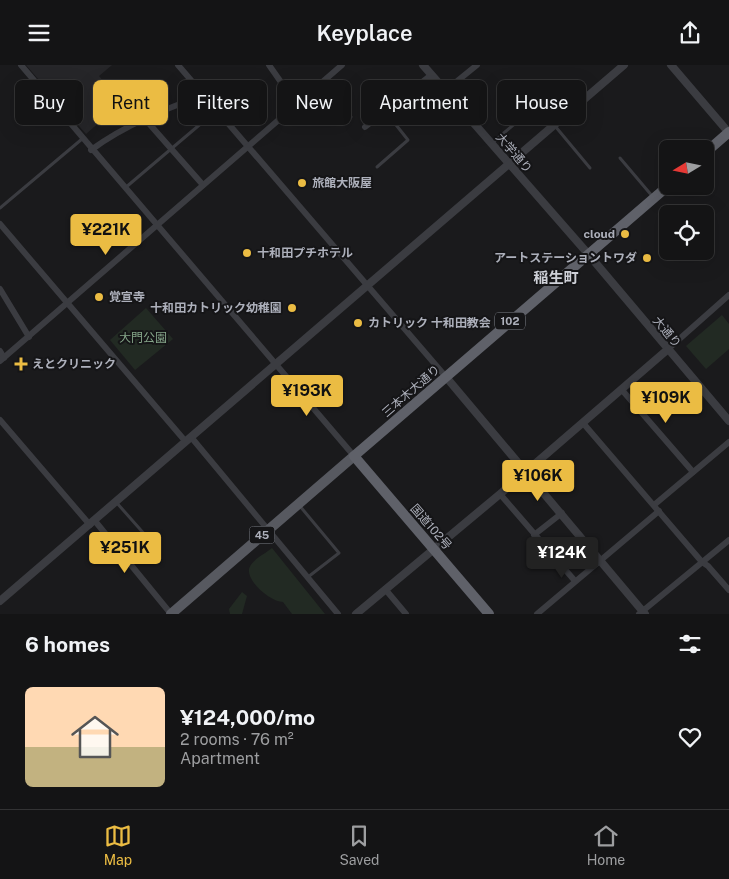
<!DOCTYPE html>
<meta charset="utf-8">
<style>
:root{--surface:#141415;--page:#212122;--text:#f1f3f6;--muted:#9d9ea0;--line:#333334;--accent:#ebbc43}
body{margin:0;font-family:"Public Sans","Noto Sans JP",sans-serif;background:var(--page);color:var(--text);height:100vh;display:flex;flex-direction:column;font-size:19px;white-space:nowrap}
*{box-sizing:border-box;margin:0}
p{font-size:16px;color:var(--muted)}
.icon{flex:none;width:28px;height:28px;fill:none;stroke:currentColor;stroke-width:2;stroke-linecap:round;stroke-linejoin:round}
.map{position:relative;height:549px;overflow:hidden}
.sheet{display:flex;flex-direction:column;background:var(--surface);flex:1}
.sheet>*{flex:none}
.guide{position:absolute;left:15px;top:15px;width:700px;height:45px;display:flex;gap:10px}
.needle{width:32px;rotate:260deg}
.fabs{position:absolute;left:659px;top:75px;display:grid;gap:10px}
.fabs a{display:grid;place-items:center;width:55px;height:55px;border-radius:8px;background:var(--surface);box-shadow:0 5px 20px #0002,0 0 0 1px var(--line);font-size:25px}
.price{position:absolute;translate:-50% -42px;padding:0 11px;border-radius:5px;background:var(--accent);color:#111;font-size:16px;line-height:32px;filter:drop-shadow(0 1px 2px #0008)}
.price::after{content:'';position:absolute;left:50%;top:30px;width:15px;height:11px;margin-left:-8px;background:inherit;clip-path:polygon(0 0,100% 0,50% 100%)}
.price.current{background:#222;color:#fff}
ul{padding:0;list-style:none}
li{display:flex;align-items:center;gap:15px;height:125px;padding:0 25px}
li span{display:grid;place-items:center;flex:none;width:140px;height:100px;border-radius:8px;color:#555}
li>.icon{margin-inline-start:auto}
span .icon{width:60px;height:60px;fill:#fffc;stroke-width:1}
li b{font-size:21px}
h2{display:flex;justify-content:space-between;align-items:center;height:60px;padding:0 25px;font-size:21px}
.tag{padding:0 18px;border-radius:8px;background:var(--surface);box-shadow:0 5px 20px #0002,0 0 0 1px var(--line);font-size:18px;line-height:45px}
.tag.current{background:var(--accent);color:#111}
header{display:flex;justify-content:space-between;align-items:center;height:65px;padding:0 25px;background:var(--surface);font-size:22px;font-weight:600}
.menu{display:flex;justify-content:space-around;align-items:center;height:70px;border-top:1px solid var(--line);background:var(--surface);font-size:14px;color:var(--muted)}
.menu a{display:grid;justify-items:center;gap:2px}
.menu .current{color:var(--accent)}
.map>svg:first-child{display:block}
.built{fill:#262629}
.green{fill:#222a23}
.lines{fill:none;stroke-linecap:round;stroke-linejoin:round}
.service{stroke:#3b3c41;stroke-width:3}
.minor{stroke:#3b3c41;stroke-width:6}
.tertiary{stroke:#3b3c41;stroke-width:8}
.primary{stroke:#575960;stroke-width:10}
.trunk{stroke:#5f6169;stroke-width:10}
.poi-dot{fill:#ebbc43;stroke:#151517;stroke-width:2}
.labels{text-anchor:middle;dominant-baseline:central;stroke-width:4;stroke-linejoin:round;paint-order:stroke}
.shield{fill:#151517;stroke:#7f828a;stroke-width:1}
.shield-label{font-size:11px;font-weight:bold;fill:#adb0bb}
.street-label{font-size:12px;fill:#adb0bb;stroke:#151517}
.poi-label{font-size:12px;font-weight:bold;fill:#adb0bb;stroke:#151517;text-anchor:start}
.park-label{font-size:12px;fill:#85a589;stroke:#151517}
.quarter-label{font-size:15px;font-weight:bold;fill:#ced0d7;stroke:#151517}
</style>
<header><svg class="icon" aria-label="menu" viewBox="0 0 24 24"><path d="M4 6h16M4 12h16M4 18h16"/></svg>Keyplace<svg class="icon" aria-label="share" viewBox="0 0 24 24"><path d="M12 15V3M7 8l5-5 5 5M5 13v7h14v-7"/></svg></header>
<div class="map">
<svg width="729" height="549" viewBox="0 0 729 549">
<rect width="100%" height="100%" fill="#1a1a1c"/>
<path class="built" d="M26 0H112L99 11 114 29 103 38 110 48 86 69Z"/>
<g class="green">
<path d="M146 243 173 274 135 305 110 275Z"/>
<path d="M722 250 729 259V284L706 304 686 281Z"/>
<path d="M272 483 325 549H292L283 537C271 537 247 517 249 504 251 495 265 489 272 483Z"/>
<path d="M242 527 247 531 242 549H230L229 544Z"/>
</g>
<g class="lines">
<g class="service">
<path d="M314 25 342 59 351 52"/>
<path d="M555 61 590 103"/>
<path d="M492 78 518 56"/>
<path d="M620 93 653 132"/>
<path d="M377 102 408 75 385 46"/>
<path d="M125 123 217 45"/>
<path d="M0 143 82 74"/>
<path d="M116 437 154 480"/>
<path d="M299 440 339 488 308 512"/>
</g>
<g class="minor">
<path d="M21 0 354 391"/>
<path d="M178 0 446 312"/>
<path d="M269 0 297 40"/>
<path d="M445 26 477 0"/>
<path d="M145 54 203 120"/>
<path d="M365 62 431 10"/>
<path d="M91 85C125 60 165 44 204 30"/>
<path d="M0 159 186 377"/>
<path d="M0 224 29 272"/>
<path d="M667 285 729 230"/>
<path d="M0 286 4 293"/>
<path d="M0 296 342 0"/>
<path d="M622 325 693 407"/>
<path d="M0 355 90 460"/>
<path d="M583 358 702 497 708 501 729 525"/>
<path d="M191 372 338 549"/>
<path d="M500 429 575 516"/>
<path d="M654 440 729 377"/>
<path d="M95 456 171 549"/>
<path d="M534 470 562 448"/>
<path d="M385 524 406 549"/>
<path d="M537 549 659 446"/>
<path d="M639 549 729 475"/>
</g>
<g class="tertiary">
<path d="M423 0 589 190 729 356"/>
<path d="M671 0 729 68"/>
<path d="M446 312 645 549"/>
<path d="M0 536 624 0"/>
<path d="M356 549 500 429 667 285"/>
</g>
<path class="primary" d="M171 549 354 391"/>
<g class="trunk">
<path d="M705 88 729 67"/>
<path d="M489 549 354 391 668 121"/>
</g>
</g>
<g class="poi-dot">
<circle cx="302" cy="118" r="5"/>
<circle cx="625" cy="169" r="5"/>
<circle cx="247" cy="188" r="5"/>
<circle cx="647" cy="193" r="5"/>
<circle cx="99" cy="232" r="5"/>
<circle cx="292" cy="243" r="5"/>
<circle cx="358" cy="258" r="5"/>
<path d="M18.5 291.5h5v5h5v5h-5v5h-5v-5h-5v-5h5z"/>
</g>
<g class="labels">
<g class="shield">
<rect x="495" y="247.5" width="30" height="17" rx="4"/>
<rect x="249.5" y="461.5" width="25" height="17" rx="4"/>
</g>
<g class="shield-label">
<text x="510" y="256">102</text>
<text x="262" y="470">45</text>
</g>
<g class="street-label">
<text transform="translate(514 88) rotate(49)">大学通り</text>
<text transform="translate(667 267) rotate(50)">大通り</text>
<text transform="translate(411 326) rotate(-41)">三本木大通り</text>
<text transform="translate(431 462) rotate(49)">国道102号</text>
</g>
<g class="poi-label">
<text x="312" y="118">旅館大阪屋</text>
<text x="615" y="169" text-anchor="end">cloud</text>
<text x="257" y="188">十和田プチホテル</text>
<text x="637" y="193" text-anchor="end">アートステーショントワダ</text>
<text x="109" y="232">覚宣寺</text>
<text x="282" y="243" text-anchor="end">十和田カトリック幼稚園</text>
<text x="368" y="258">カトリック 十和田教会</text>
<text x="32" y="299">えとクリニック</text>
</g>
<g class="park-label">
<text x="143" y="273">大門公園</text>
</g>
<g class="quarter-label">
<text x="556" y="212">稲生町</text>
</g>
</g>
</svg>
<div class="fabs">
<a><svg class="needle" viewBox="-14 -14 28 28"><path d="M0-13l5 13h-10z" fill="#e53935"/><path d="M0 13l5-13h-10z" fill="#9d9ea0"/></svg></a>
<a><svg class="icon" aria-label="locate" viewBox="0 0 24 24"><circle cx="12" cy="12" r="6"/><path d="M12 2v4M12 18v4M2 12h4M18 12h4"/></svg></a>
</div>
<b class="price" style="left:106px;top:191px">¥221K</b>
<b class="price" style="left:307px;top:352px">¥193K</b>
<b class="price" style="left:666px;top:359px">¥109K</b>
<b class="price" style="left:538px;top:437px">¥106K</b>
<b class="price" style="left:125px;top:509px">¥251K</b>
<b class="price current" style="left:562px;top:514px">¥124K</b>
<div class="guide">
<a class="tag">Buy</a>
<a class="tag current">Rent</a>
<a class="tag">Filters</a>
<a class="tag">New</a>
<a class="tag">Apartment</a>
<a class="tag">House</a>
</div>
</div>
<section class="sheet">
<h2>6 homes<svg class="icon" aria-label="filters" viewBox="0 0 24 24"><path d="M4 7h16M4 17h16"/><circle cx="9" cy="7" r="2"/><circle cx="15" cy="17" r="2"/></svg></h2>
<ul>
<li><span style="background:linear-gradient(#ffd9b3 60%,#c2b280 0)"><svg class="icon" aria-label="home" viewBox="0 0 24 24"><path d="M3 11l9-7 9 7M6 9v11h12V9"/></svg></span><div><b>¥124,000/mo</b><p>2 rooms · 76 m²</p><p>Apartment</p></div><svg class="icon" aria-label="heart" viewBox="0 0 24 24"><path d="M12 20l-8-8c-3-5 5-10 8-4 3-6 11-1 8 4z"/></svg></li>
</ul>
</section>
<nav class="menu">
<a class="current"><svg class="icon" aria-label="map" viewBox="0 0 24 24"><path d="M3 6l6-2 6 2 6-2v14l-6 2-6-2-6 2zM9 4v14M15 6v14"/></svg>Map</a>
<a><svg class="icon" aria-label="saved" viewBox="0 0 24 24"><path d="M7 4h10v16l-5-4-5 4z"/></svg>Saved</a>
<a><svg class="icon" aria-label="home" viewBox="0 0 24 24"><path d="M3 11l9-7 9 7M6 9v11h12V9"/></svg>Home</a>
</nav>
